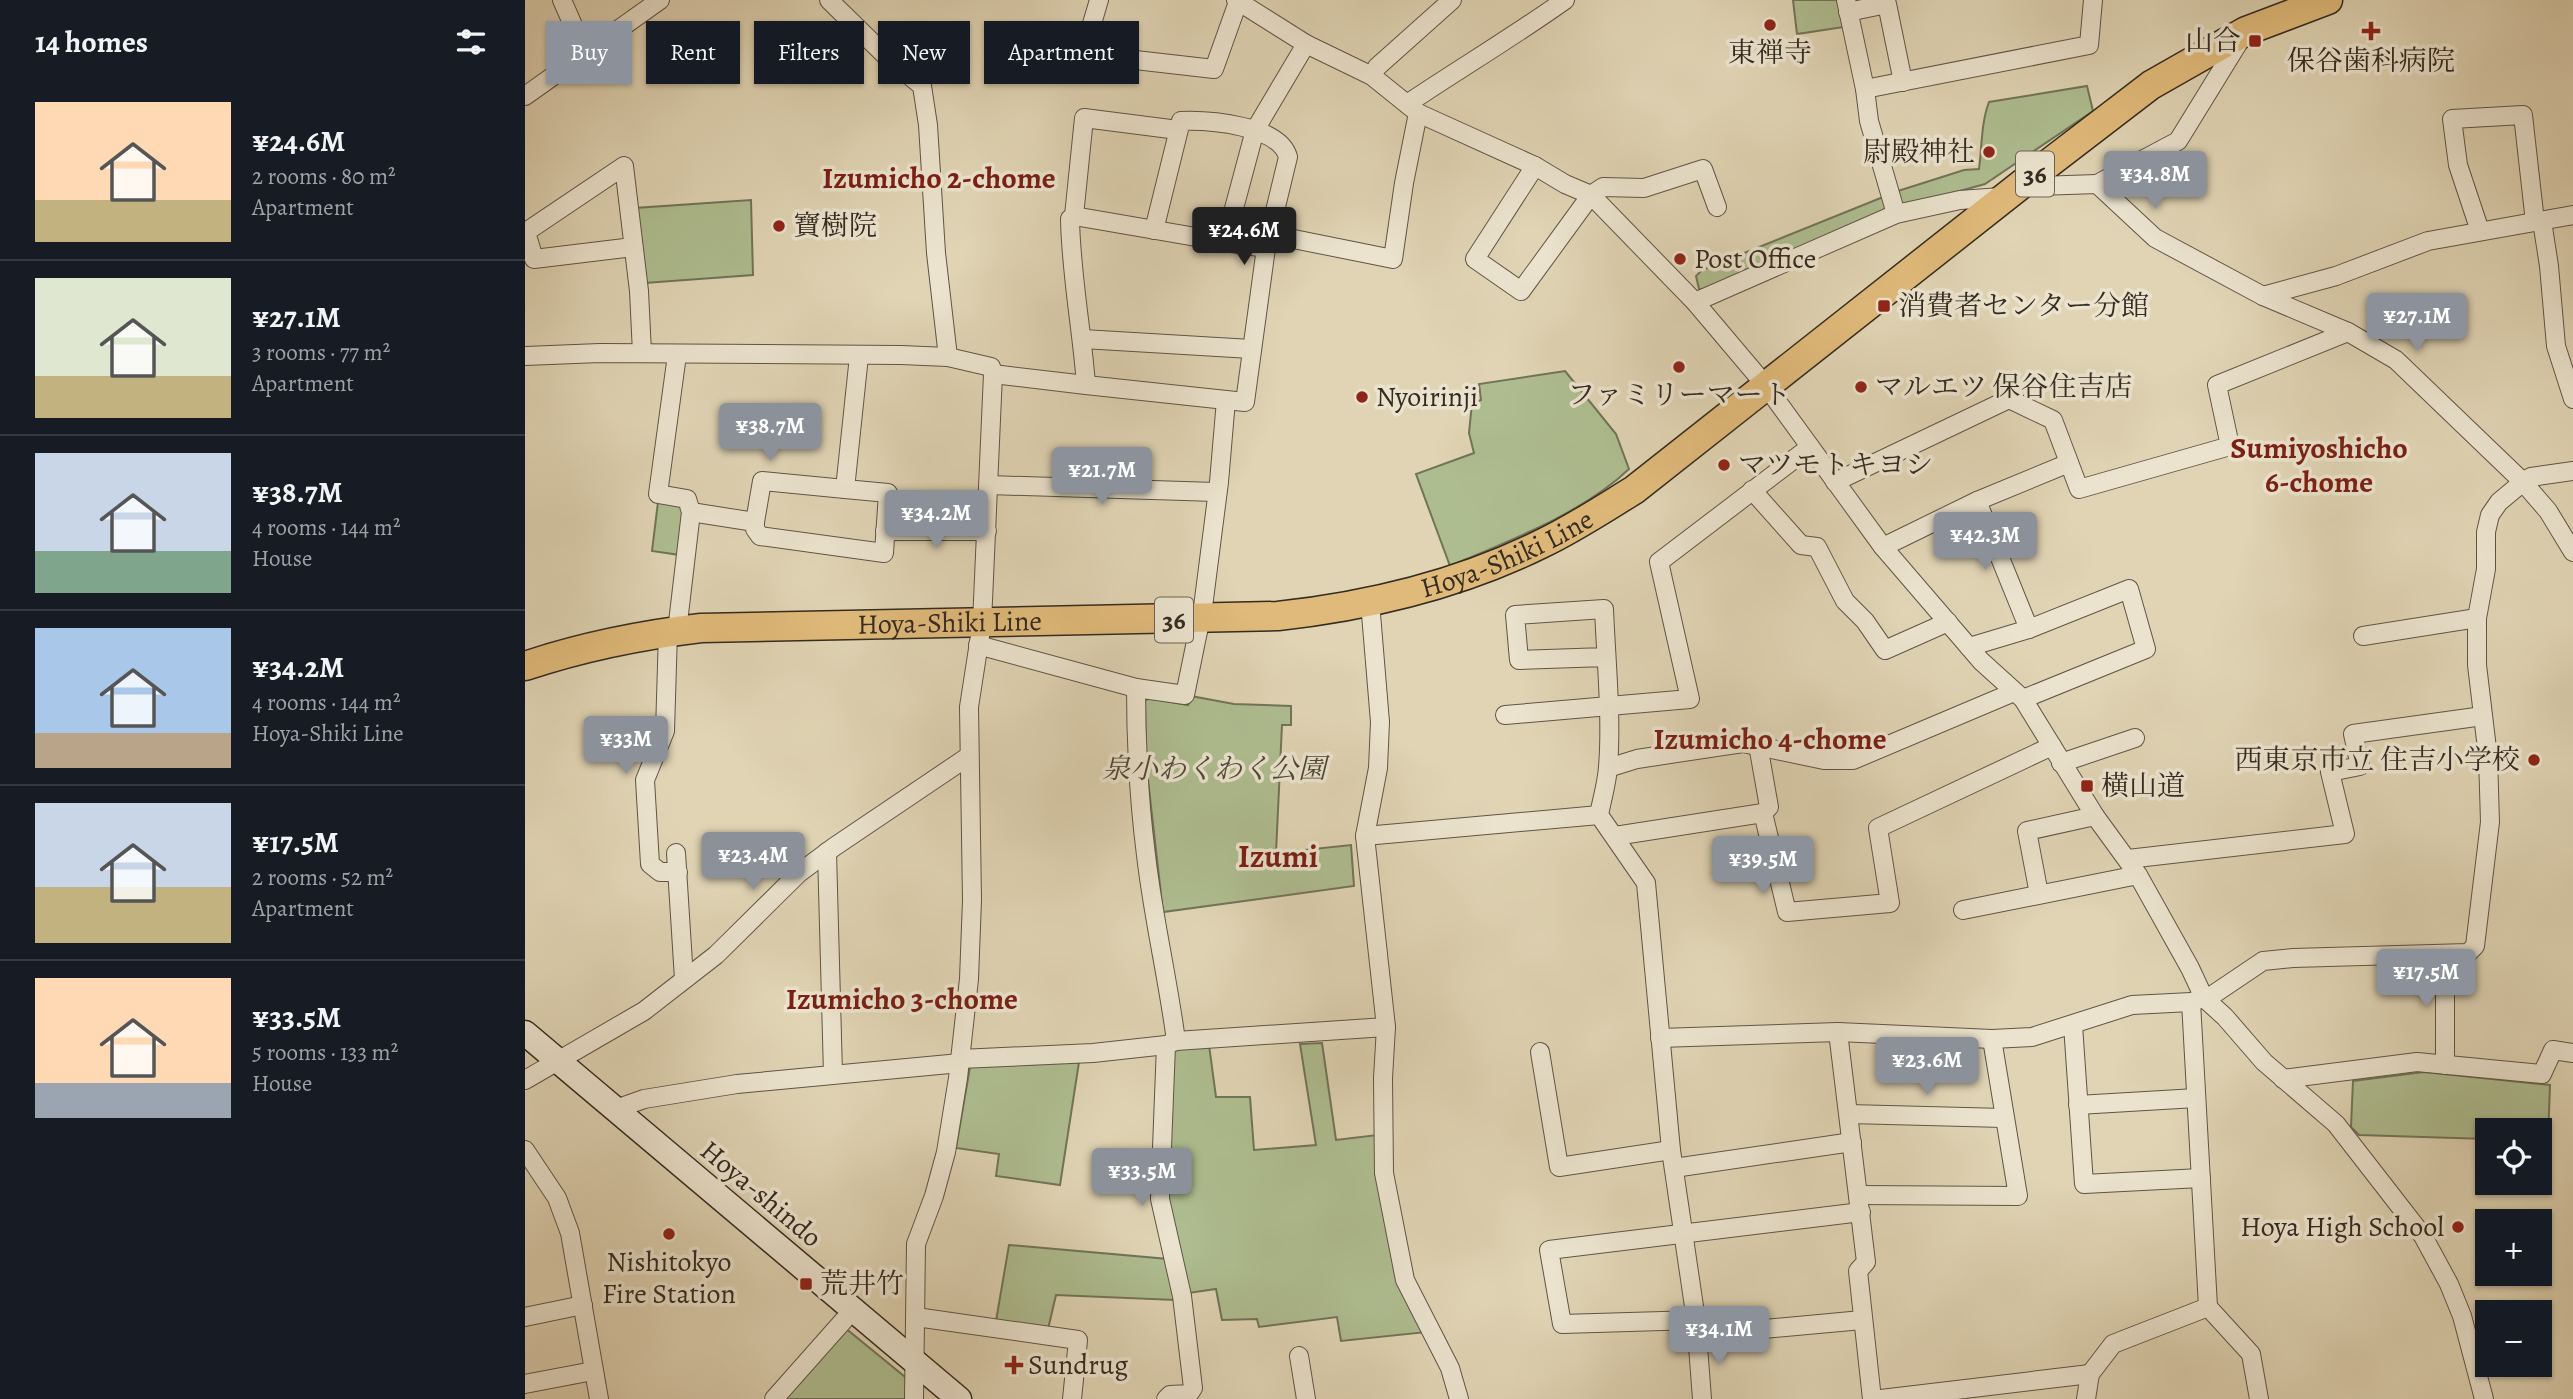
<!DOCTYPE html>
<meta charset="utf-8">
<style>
:root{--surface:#171b24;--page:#242831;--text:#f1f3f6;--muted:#9ea1a6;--line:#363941;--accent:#8c9099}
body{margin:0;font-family:Alegreya,"Noto Serif JP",serif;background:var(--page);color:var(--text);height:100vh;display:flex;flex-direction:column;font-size:26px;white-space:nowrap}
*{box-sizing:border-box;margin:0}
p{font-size:23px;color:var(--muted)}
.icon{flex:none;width:38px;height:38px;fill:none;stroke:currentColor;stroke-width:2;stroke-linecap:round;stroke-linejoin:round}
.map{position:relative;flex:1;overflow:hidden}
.sheet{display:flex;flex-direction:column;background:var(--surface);width:525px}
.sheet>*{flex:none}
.top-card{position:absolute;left:21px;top:21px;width:665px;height:63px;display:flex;gap:14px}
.controls{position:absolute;left:1950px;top:1118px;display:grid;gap:14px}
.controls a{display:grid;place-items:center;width:77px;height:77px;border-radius:0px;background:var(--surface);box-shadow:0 2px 5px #0004;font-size:35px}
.price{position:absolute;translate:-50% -60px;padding:0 16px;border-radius:7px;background:var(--accent);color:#fff;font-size:23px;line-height:46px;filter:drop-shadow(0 2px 4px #0008)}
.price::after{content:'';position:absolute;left:50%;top:42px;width:21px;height:16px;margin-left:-10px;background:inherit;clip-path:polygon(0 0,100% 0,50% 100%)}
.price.selected{background:#222;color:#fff}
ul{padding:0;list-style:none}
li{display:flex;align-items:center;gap:21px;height:175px;padding:0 35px}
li+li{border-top:2px solid var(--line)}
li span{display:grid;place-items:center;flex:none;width:196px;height:140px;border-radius:0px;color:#555}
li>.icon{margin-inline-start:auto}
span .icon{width:84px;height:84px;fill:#fffc;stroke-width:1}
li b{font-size:30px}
h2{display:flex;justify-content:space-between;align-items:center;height:84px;padding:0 35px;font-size:30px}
.pill{padding:0 24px;border-radius:0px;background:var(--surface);box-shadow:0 2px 5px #0004;font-size:24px;line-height:63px}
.pill.selected{background:var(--accent);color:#fff}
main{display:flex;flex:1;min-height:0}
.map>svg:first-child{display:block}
.green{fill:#aebd90;stroke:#717458;stroke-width:2}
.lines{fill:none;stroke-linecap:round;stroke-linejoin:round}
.minor-casing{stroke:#5f5546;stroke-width:20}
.secondary-casing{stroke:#342b21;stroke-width:27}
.primary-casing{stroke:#342b21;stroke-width:31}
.minor{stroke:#ebe3ce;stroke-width:18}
.secondary{stroke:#ebe3ce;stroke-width:24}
.primary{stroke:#e0ba7a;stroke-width:28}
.poi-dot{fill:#8f2418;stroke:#ebe3ce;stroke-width:2.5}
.labels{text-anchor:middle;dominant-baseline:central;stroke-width:7;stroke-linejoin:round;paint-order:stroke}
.shield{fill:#ebe3ce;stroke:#6b6255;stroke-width:2}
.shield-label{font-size:26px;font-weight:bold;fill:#342b21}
.poi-label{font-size:28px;fill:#342b21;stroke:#ebe3ce;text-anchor:start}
.street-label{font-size:28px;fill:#342b21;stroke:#ebe3ce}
.park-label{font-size:28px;font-style:italic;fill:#4c4837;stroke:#ebe3ce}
.neighbourhood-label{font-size:30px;font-weight:bold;fill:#7a1f14;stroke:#ebe3ce}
.quarter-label{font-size:32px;font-weight:bold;fill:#7a1f14;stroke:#ebe3ce}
</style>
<main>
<section class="sheet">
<h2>14 homes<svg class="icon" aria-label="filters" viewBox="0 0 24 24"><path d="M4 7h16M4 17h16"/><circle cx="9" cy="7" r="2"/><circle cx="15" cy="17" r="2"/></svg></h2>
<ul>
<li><span style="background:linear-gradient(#ffd9b3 70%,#c2b280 0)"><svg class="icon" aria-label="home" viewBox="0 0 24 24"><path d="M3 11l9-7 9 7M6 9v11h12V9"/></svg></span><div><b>¥24.6M</b><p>2 rooms · 80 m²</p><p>Apartment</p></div></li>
<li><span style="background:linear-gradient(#dfe7d0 70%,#c2b280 0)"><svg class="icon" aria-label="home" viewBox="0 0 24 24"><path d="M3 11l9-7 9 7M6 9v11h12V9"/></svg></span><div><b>¥27.1M</b><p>3 rooms · 77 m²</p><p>Apartment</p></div></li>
<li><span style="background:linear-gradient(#c9d6e8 70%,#7fa58c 0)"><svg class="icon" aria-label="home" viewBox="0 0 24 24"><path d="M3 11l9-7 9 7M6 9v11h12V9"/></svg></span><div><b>¥38.7M</b><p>4 rooms · 144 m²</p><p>House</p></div></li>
<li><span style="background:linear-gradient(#a9c7e8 75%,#b9a48a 0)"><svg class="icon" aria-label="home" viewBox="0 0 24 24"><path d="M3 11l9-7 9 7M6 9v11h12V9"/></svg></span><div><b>¥34.2M</b><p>4 rooms · 144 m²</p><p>Hoya-Shiki Line</p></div></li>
<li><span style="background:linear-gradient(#c9d6e8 60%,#c2b280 0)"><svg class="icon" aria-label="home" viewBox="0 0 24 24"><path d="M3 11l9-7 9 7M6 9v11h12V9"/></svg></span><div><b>¥17.5M</b><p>2 rooms · 52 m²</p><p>Apartment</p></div></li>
<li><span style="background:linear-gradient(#ffd9b3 75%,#9aa5b1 0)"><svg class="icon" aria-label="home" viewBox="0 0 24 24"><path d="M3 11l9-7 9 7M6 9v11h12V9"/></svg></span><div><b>¥33.5M</b><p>5 rooms · 133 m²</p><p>House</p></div></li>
</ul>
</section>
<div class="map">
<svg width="2048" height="1399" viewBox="0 0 2048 1399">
<rect width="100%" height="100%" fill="#e0d4b4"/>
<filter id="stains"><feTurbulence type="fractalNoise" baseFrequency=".00286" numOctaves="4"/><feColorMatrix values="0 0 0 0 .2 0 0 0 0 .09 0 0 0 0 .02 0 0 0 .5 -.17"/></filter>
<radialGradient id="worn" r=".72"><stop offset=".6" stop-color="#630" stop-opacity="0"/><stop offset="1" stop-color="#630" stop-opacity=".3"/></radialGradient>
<g class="green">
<path d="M1268 0H1314L1319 27 1272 34Z"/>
<path d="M1562 86 1568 111 1460 184 1388 204 1180 291 1174 289 1171 276 1177 270 1373 191 1439 170 1454 169C1457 147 1456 123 1464 102Z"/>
<path d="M226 200 228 275 120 283 110 208Z"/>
<path d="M1040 371 1091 434 1104 469C1058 513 984 541 925 566L891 474 949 453 944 433 947 403 956 400 954 384Z"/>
<path d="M133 502 156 505 160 512 155 555 127 551Z"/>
<path d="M666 696 709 704 766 706V725H757L751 853 826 845 829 886 638 912 621 762 620 701 624 698 663 705Z"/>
<path d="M797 1043 811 1140 852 1135 902 1332 816 1341 812 1317 734 1327 732 1319 697 1320 691 1289 664 1293 641 1196 645 1054 653 1046 684 1045 691 1097H725L729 1150 791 1145 775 1044Z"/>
<path d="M554 1062 535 1185 471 1176 474 1154 431 1148 445 1067Z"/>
<path d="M1899 1072 2025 1085 2023 1141H2014V1130H1962V1139L1834 1135 1826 1127 1828 1081Z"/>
<path d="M484 1245 643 1259 650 1300 531 1295 523 1329 471 1321Z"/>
<path d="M319 1327 385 1381V1399H254Z"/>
</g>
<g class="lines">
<defs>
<g id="minor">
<path d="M37 0 61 55"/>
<path d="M304 0 362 57 397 86 403 125 411 253 423 357"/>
<path d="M574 0 558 54 689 69 713 2"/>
<path d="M711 0 781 44 847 76 893 113 1010 166 1040 184 1066 195 1170 302 1241 386 1358 547 1456 661 1498 699 1570 816 1613 875 1665 968 1679 998 1700 1017 1739 1062 1811 1124 1898 1236 1924 1284 1937 1316 1959 1399"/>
<path d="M1321 0 1340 89 1344 121 1371 214"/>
<path d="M1323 12 1362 4 1378 82"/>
<path d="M847 76 852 67 927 0"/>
<path d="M1340 89 1564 45 1568 0"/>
<path d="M0 96 135 0"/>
<path d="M882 104C934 69 988 37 1040 0"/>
<path d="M1010 166 950 259 996 291 1066 195 1078 187 1119 188 1178 169 1192 207"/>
<path d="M1502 180 1513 186 1572 184 1630 238 1738 296 1823 332 1871 360 1998 482 2023 511 2048 552"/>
<path d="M1572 184 1653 141 1717 37"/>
<path d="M549 216 559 118 653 130"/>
<path d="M2017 221 2024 266 2031 346 2048 399"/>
<path d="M629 230 656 121C684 120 754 125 763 157L741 248 720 402 701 400 694 482 678 607 660 695 611 688C611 744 614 800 621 855 628 917 643 979 651 1041"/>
<path d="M1955 231 1933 165 1927 119 1998 115 2010 222"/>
<path d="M744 234 868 259 879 183 893 113"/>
<path d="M108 247 9 259 1 232 99 166 114 291 117 353"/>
<path d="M741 248 700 242 730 130 781 44"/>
<path d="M1738 296 1811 276 1903 241 2048 215"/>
<path d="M1170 302 1371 214 1435 200 1476 197"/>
<path d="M558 339 726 349"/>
<path d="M152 355 133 494 162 499 166 512 152 631"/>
<path d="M0 356 75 353 376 355 423 357 466 367 468 374 457 623 444 707 447 900 444 979 433 1078 421 1152 409 1196 391 1244 389 1399"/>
<path d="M468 374 561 385C557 330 546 275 545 219L549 216 700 242"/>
<path d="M561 385 701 400"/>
<path d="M1310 482 1484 399 1528 420 1554 489 1705 446 1692 385 1823 332"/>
<path d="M464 485 691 492"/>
<path d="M1227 490 1276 545 1292 547 1320 601 1340 621 1360 650 1423 622"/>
<path d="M1452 501 1504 629"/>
<path d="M166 512 230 522V529L235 536 359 553 363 493 320 489 334 356"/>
<path d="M230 522 237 481 320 489"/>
<path d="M360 531H462"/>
<path d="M1358 547 1452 501 1544 463"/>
<path d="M845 602 855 722 853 768 840 836 861 1027 858 1078 859 1173 880 1280 925 1368 934 1399"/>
<path d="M143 632 140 731 120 780 125 864 135 872H153"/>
<path d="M1838 636 1952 618"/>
<path d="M453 645 611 688"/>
<path d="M1444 647 1504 629 1604 589 1621 649 1498 699"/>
<path d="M1081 657 994 660 990 615 1079 609C1081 659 1087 718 1083 767 1082 783 1077 799 1074 815L1121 883 1146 1150 1171 1320 1177 1399"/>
<path d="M980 715 1165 699 1134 562 1285 447"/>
<path d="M1233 745 1244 807 1238 813 1262 912 1365 903 1353 828 1527 746"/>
<path d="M1536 763 1610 738"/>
<path d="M1083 768 1112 759 1218 743 1299 760H1328L1489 692"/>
<path d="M840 836 1074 815"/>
<path d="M1090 836 1238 813"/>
<path d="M302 852 308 1074"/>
<path d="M151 853 159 979"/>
<path d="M1603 859 1820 834 1805 772 1835 766 1828 734 1958 716"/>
<path d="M1514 894 1502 831 1570 816"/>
<path d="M1438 910 1613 875"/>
<path d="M1920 954V1065"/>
<path d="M1548 1025 1559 1184 1676 1178"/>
<path d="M1313 1032 1341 1262 1333 1271 1347 1399"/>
<path d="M1135 1038 1313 1032 1467 1039 1507 1037 1607 1005 1666 1002 1679 998 1689 994 1738 961 1768 958 1943 953 1950 946 1965 822 1963 757 1952 665V618L1961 569V532L1965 515 1974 502 1998 482 2006 477 2048 471"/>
<path d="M1015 1052 1034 1167 1146 1150"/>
<path d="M435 1059 568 1053 641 1045"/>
<path d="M1758 1079 1892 1062 2017 1074 2028 1050 2048 1053"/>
<path d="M0 1080 119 1011 191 955 274 873 309 847 444 756"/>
<path d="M1553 1105 1671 1098"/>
<path d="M91 1109 119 1099 212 1084 435 1063"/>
<path d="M1324 1114 1479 1118"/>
<path d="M0 1150 32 1198 45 1233 74 1399"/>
<path d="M1149 1168 1327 1142"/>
<path d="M1333 1195 1493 1196 1467 1039"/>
<path d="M1683 1307 1726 1354 1734 1399"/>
<path d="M0 1317 58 1305"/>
<path d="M391 1317 553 1340 547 1399"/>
<path d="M1171 1320 1037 1324 1024 1250 1336 1212"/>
<path d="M1173 1335 1337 1320"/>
<path d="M774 1356 781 1399"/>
<path d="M0 1384 68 1371"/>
<path d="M249 1399 327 1311"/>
<path d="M641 1399 645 1395 664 1394 668 1388 657 1296 635 1199 641 1045 651 1041 861 1027"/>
<path d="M1356 1399 1565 1374"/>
<path d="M1561 1399 1565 1374 1588 1344 1683 1307 1666 1002"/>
</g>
<path id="secondary" d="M0 1033 434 1399"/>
<g id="primary">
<path id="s1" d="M0 666C57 647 116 635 176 628L753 616C844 606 933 585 1016 544 1048 529 1078 509 1109 490L1502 180 1626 85 1721 31 1803 0"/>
</g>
</defs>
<use href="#minor" class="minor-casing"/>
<use href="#secondary" class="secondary-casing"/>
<use href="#primary" class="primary-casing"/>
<use href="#minor" class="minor"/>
<use href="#secondary" class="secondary"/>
<use href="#primary" class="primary"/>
</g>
<g class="poi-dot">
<circle cx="1245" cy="25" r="7"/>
<path d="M1842.5 20.5h7v7h7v7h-7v7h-7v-7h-7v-7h7z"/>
<rect x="1723" y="34" width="14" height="14" rx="3.5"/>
<circle cx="1464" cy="152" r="7"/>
<circle cx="254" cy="226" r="7"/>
<circle cx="1155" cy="259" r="7"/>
<rect x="1352" y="299" width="14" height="14" rx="3.5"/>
<circle cx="1154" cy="367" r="7"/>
<circle cx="1336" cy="387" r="7"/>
<circle cx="837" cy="397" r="7"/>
<circle cx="1199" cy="465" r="7"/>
<circle cx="2009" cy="760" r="7"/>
<rect x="1555" y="779" width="14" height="14" rx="3.5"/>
<circle cx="1933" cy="1227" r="7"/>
<circle cx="144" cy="1234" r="7"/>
<rect x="274" y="1277" width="14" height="14" rx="3.5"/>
<path d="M485.5 1354.5h7v7h7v7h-7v7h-7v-7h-7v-7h7z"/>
</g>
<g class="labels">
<g class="shield">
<rect x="1491" y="151.5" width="38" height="45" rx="5"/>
<rect x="630" y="597.5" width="38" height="45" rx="5"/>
</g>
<g class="shield-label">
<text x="1510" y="174">36</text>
<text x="649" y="620">36</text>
</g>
<g class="poi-label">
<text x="1716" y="41" text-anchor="end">山合</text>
<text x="1245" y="53" text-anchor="middle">東禅寺</text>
<text x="1846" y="61" text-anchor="middle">保谷歯科病院</text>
<text x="1450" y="152" text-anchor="end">尉殿神社</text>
<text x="268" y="226">寶樹院</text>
<text x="1169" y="259">Post Office</text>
<text x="1373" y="306">消費者センター分館</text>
<text x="1350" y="387">マルエツ 保谷住吉店</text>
<text x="1154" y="395" text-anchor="middle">ファミリーマート</text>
<text x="851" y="397">Nyoirinji</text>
<text x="1213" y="465">マツモトキヨシ</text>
<text x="1995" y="760" text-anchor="end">西東京市立 住吉小学校</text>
<text x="1576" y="786">横山道</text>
<text x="1919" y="1227" text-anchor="end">Hoya High School</text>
<text x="144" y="1262" text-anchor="middle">Nishitokyo<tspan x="144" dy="32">Fire Station</tspan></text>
<text x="295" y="1284">荒井竹</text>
<text x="503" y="1365">Sundrug</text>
</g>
<g class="street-label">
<text stroke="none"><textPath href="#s1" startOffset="996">Hoya-Shiki Line</textPath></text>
<text stroke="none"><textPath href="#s1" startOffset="429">Hoya-Shiki Line</textPath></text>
<text transform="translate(236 1194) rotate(40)">Hoya-shindo</text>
</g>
<g class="park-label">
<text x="689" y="769">泉小わくわく公園</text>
</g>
<g class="neighbourhood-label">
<text x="414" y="178">Izumicho 2-chome</text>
<text x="1794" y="448">Sumiyoshicho<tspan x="1794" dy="34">6-chome</tspan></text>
<text x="1245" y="739">Izumicho 4-chome</text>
<text x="377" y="999">Izumicho 3-chome</text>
</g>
<g class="quarter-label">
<text x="753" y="856">Izumi</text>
</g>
</g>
<rect width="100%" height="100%" filter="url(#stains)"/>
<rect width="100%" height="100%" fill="url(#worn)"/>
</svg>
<div class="controls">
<a><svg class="icon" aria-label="locate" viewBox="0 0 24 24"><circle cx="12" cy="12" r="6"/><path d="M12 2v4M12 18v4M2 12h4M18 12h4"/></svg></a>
<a>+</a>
<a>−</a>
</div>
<b class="price" style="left:1630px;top:211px">¥34.8M</b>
<b class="price selected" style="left:719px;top:267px">¥24.6M</b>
<b class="price" style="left:1892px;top:353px">¥27.1M</b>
<b class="price" style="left:245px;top:463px">¥38.7M</b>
<b class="price" style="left:577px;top:507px">¥21.7M</b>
<b class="price" style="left:411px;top:550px">¥34.2M</b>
<b class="price" style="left:1460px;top:572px">¥42.3M</b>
<b class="price" style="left:101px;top:776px">¥33M</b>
<b class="price" style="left:228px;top:892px">¥23.4M</b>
<b class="price" style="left:1238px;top:896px">¥39.5M</b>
<b class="price" style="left:1901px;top:1009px">¥17.5M</b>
<b class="price" style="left:1402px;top:1097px">¥23.6M</b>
<b class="price" style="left:617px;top:1208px">¥33.5M</b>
<b class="price" style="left:1194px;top:1366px">¥34.1M</b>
<div class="top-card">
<a class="pill selected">Buy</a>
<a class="pill">Rent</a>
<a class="pill">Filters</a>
<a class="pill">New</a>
<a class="pill">Apartment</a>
</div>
</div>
</main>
